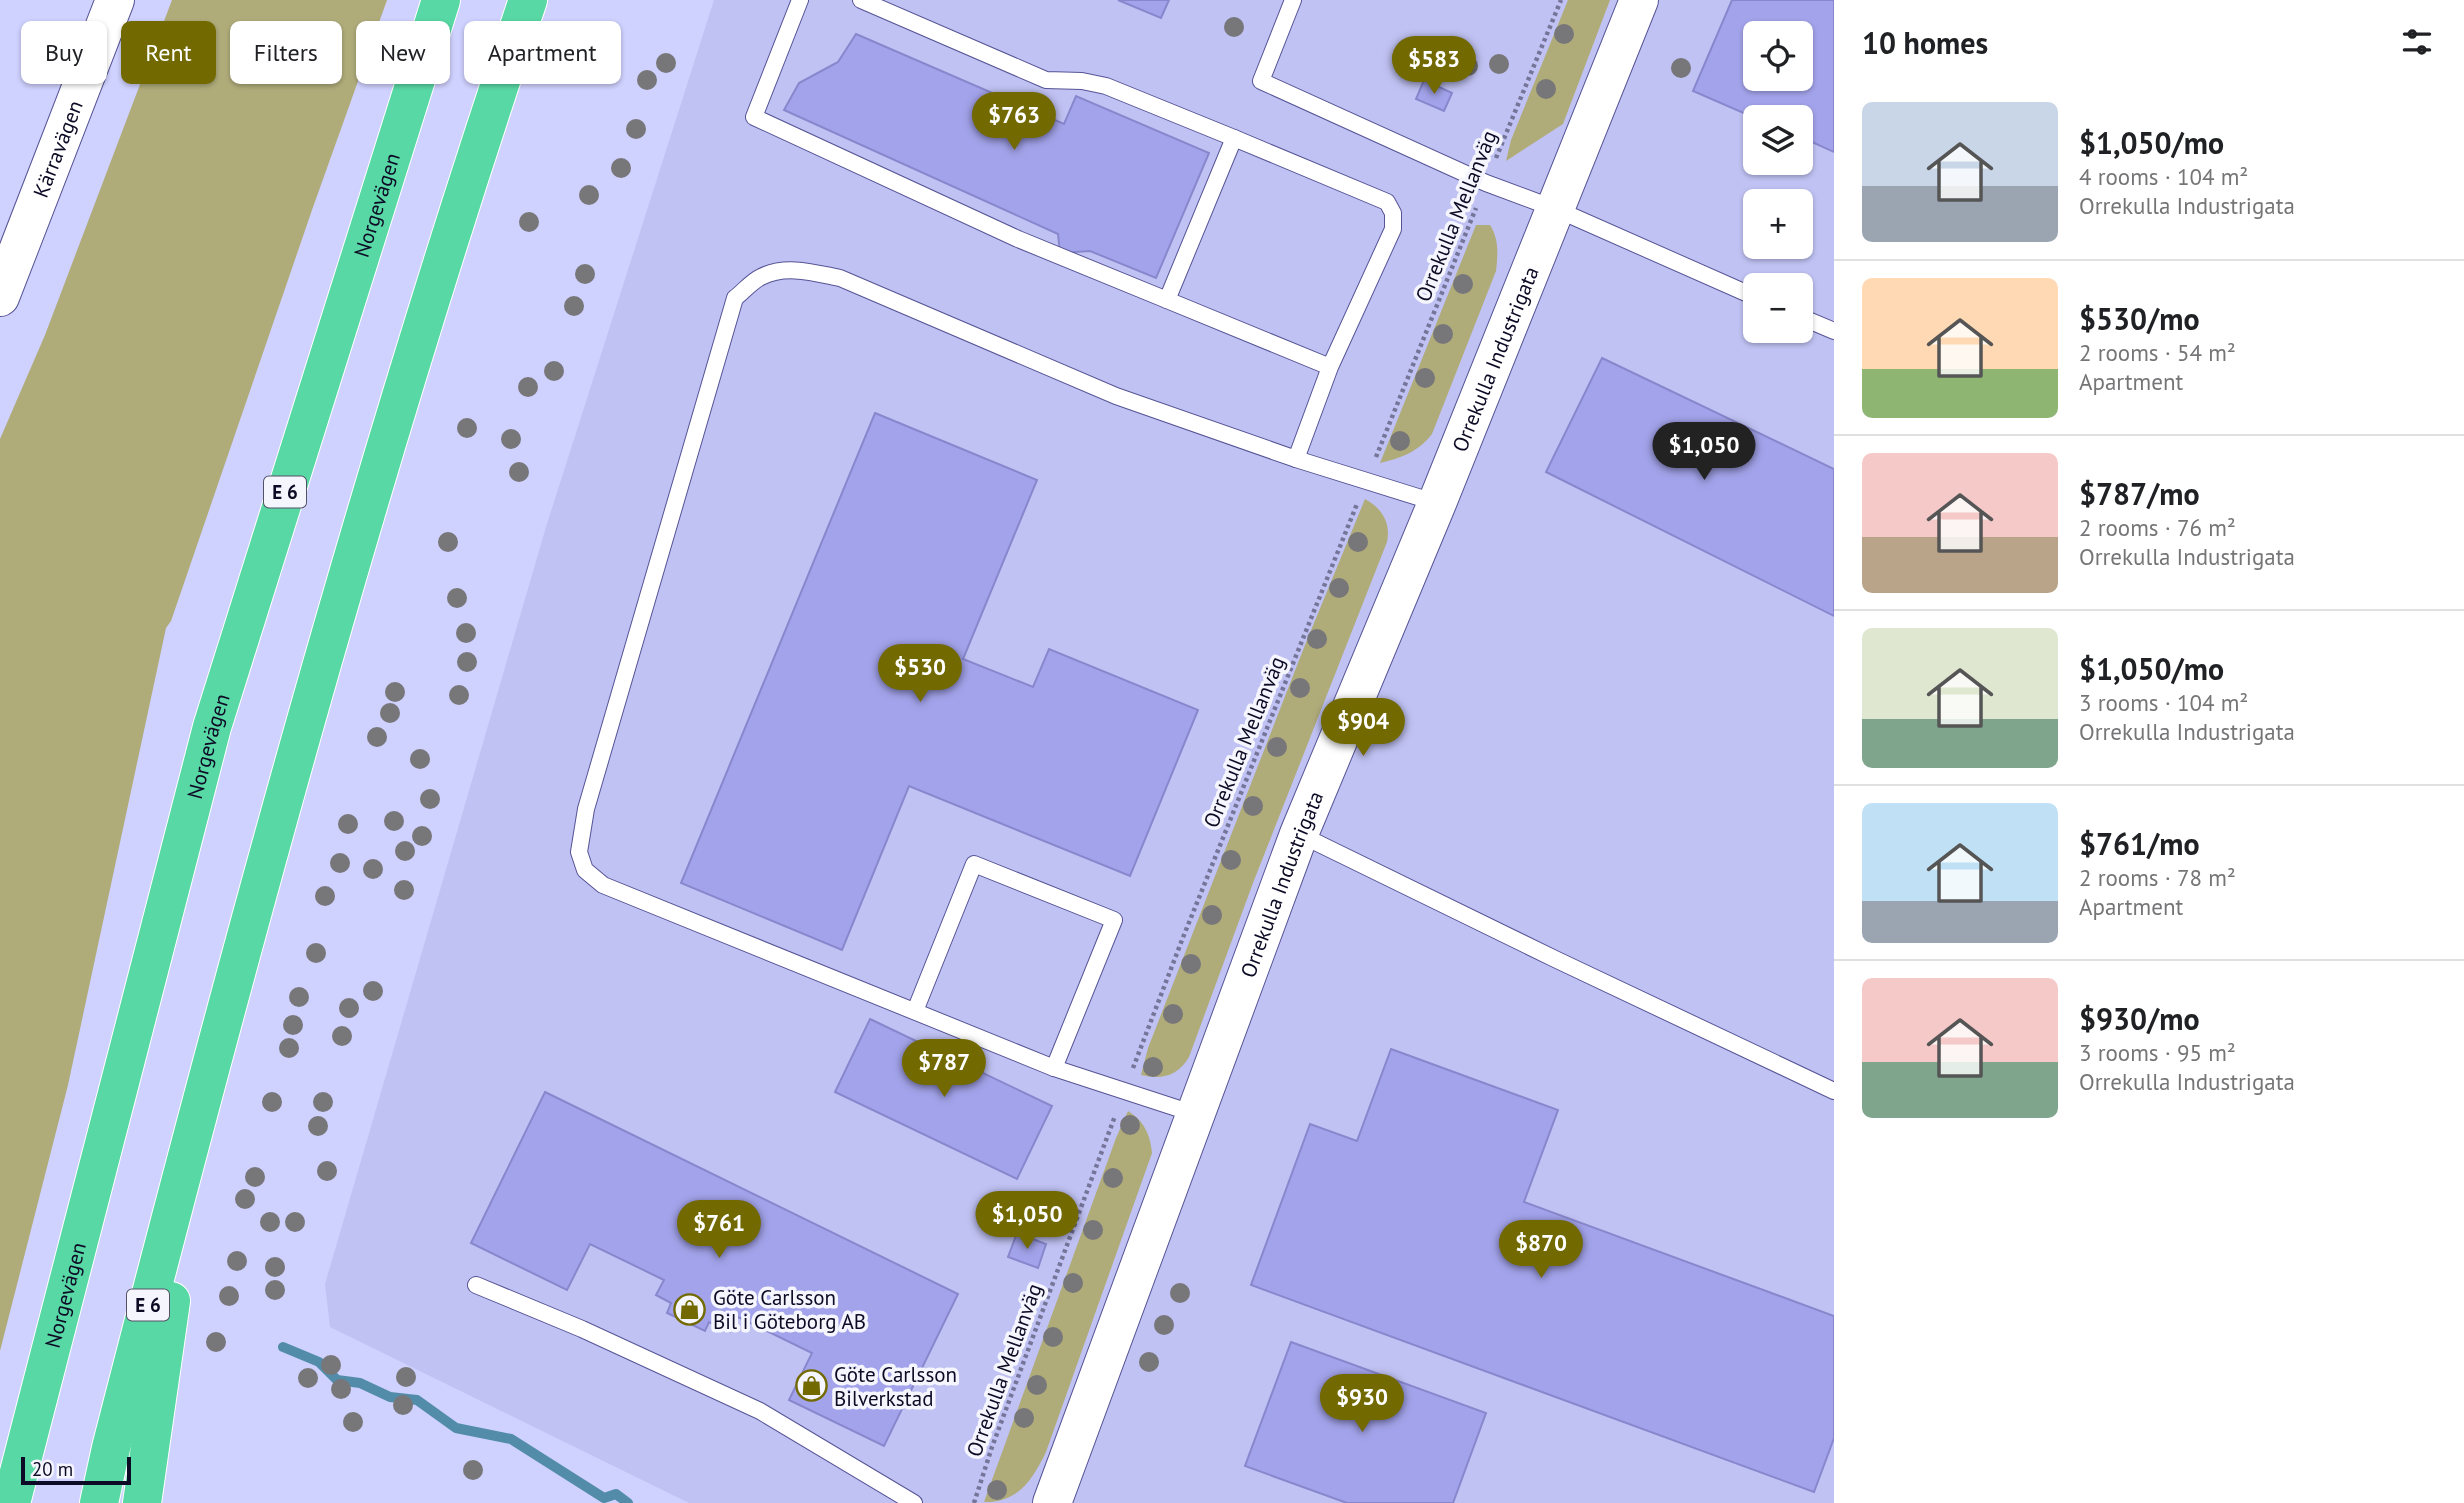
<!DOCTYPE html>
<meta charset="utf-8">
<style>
:root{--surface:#fff;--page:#f6f6f6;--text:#202124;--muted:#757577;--line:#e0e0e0;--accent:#726900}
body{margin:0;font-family:"PT Sans",sans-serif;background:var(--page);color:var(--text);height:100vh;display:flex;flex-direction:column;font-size:26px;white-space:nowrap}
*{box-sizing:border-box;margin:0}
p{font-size:23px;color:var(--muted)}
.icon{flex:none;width:38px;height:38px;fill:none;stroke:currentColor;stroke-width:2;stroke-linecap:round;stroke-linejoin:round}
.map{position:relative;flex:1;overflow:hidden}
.panel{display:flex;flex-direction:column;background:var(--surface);width:630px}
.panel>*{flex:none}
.banner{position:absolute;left:21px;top:21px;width:665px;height:63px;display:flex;gap:14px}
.buttons{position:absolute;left:1743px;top:21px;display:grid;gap:14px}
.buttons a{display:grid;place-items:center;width:70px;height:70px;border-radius:10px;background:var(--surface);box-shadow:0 2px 5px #0004;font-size:35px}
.scale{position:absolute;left:21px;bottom:18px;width:110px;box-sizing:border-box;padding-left:7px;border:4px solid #0c0a24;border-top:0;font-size:19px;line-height:24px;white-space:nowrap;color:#0c0a24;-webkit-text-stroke:5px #f5f6fd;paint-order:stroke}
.price{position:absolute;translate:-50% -60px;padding:0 16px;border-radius:24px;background:var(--accent);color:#fff;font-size:23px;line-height:46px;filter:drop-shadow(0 2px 4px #0008)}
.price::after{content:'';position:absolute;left:50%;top:42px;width:21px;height:16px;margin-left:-10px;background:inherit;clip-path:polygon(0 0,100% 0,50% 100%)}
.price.selected{background:#222;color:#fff}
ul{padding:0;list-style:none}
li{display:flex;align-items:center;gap:21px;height:175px;padding:0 28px}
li+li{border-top:2px solid var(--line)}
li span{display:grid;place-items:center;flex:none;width:196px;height:140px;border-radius:10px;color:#555}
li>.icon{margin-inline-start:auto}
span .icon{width:84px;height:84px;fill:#fffc;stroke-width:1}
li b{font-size:30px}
h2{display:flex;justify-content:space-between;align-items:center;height:84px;padding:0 28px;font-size:30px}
.pill{padding:0 24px;border-radius:10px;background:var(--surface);box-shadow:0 2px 5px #0004;font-size:24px;line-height:63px}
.pill.selected{background:var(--accent);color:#fff}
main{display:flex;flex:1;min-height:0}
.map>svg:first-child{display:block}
.built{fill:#c0c2f3;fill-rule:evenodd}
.green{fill:#b0ac7a}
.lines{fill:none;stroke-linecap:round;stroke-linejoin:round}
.stream{stroke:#538ca9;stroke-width:10}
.building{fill:#a3a3eb;stroke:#8887cd;stroke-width:2;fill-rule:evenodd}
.service-casing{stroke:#565495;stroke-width:18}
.tertiary-casing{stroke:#565495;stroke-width:40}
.motorway-casing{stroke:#fff;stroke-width:40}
.path{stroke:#75759a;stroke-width:4.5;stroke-dasharray:3.5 3.5;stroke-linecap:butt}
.service{stroke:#fff;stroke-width:16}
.tertiary{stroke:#fff;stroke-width:38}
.motorway{stroke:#58d8a4;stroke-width:38}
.tree{fill:#777679}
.labels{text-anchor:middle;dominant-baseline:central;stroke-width:7;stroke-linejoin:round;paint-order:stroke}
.shield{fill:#f5f6fd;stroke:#525165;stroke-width:2}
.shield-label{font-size:19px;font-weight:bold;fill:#0c0a24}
.street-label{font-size:21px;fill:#0c0a24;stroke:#f5f6fd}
.poi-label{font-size:21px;fill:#0c0a24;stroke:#f5f6fd;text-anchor:start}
</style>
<main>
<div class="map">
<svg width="1834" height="1503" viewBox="0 0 1834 1503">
<rect width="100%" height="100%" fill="#cfd1fe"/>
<path class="built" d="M714 0H1834V1503H689L330 1327 325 1284 546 527ZM1755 33H1801V79H1755ZM1755 117H1801V163H1755ZM1755 201H1801V247H1755ZM1755 285H1801V331H1755Z"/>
<g class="green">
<path d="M172 0H387L312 210 171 621 166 628 68 1085 0 1351V439L45 335Z"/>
<path d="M1568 0H1610L1563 124 1506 161 1511 140Z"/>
<path d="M1476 225H1490C1499 239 1498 255 1496 271L1432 434C1418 452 1401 458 1380 463Z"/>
<path d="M1365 499C1382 508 1391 523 1387 542L1253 883 1189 1057C1178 1076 1162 1080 1141 1075L1148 1048 1305 645Z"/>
<path d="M1128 1111C1144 1121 1150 1134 1152 1153L1046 1452C1033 1479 1018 1503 984 1502L1116 1138Z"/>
</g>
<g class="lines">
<path class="stream" d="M283 1347 319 1362 337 1380 360 1383 390 1397 417 1400 456 1428 511 1439 604 1498 616 1494 628 1503"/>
</g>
<g class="building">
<path d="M1118 0H1169L1161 18Z"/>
<path d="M1732 0H1834V152L1801 137V117L1755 118 1693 91ZM1755 33H1801V79H1755Z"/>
<path d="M856 34 1064 124 1076 96 1209 153 1156 278 1090 251 1060 253 1058 234 784 110 799 83 838 62Z"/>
<path d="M1424 80 1452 93 1444 111 1416 99Z"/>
<path d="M1602 358 1834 469V616L1546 472Z"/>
<path d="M875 413 1037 480 963 659 1033 687 1049 649 1198 710 1130 876 909 786 842 950 681 883Z"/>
<path d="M870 1019 1052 1106 1017 1179 835 1092Z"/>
<path d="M1391 1049 1558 1110 1524 1202 1834 1316V1438L1814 1492 1251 1285 1310 1124 1357 1141Z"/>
<path d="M545 1092 958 1294 884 1446 789 1400 812 1353 738 1317 730 1332 709 1322 705 1331 667 1313 671 1303 656 1295 664 1280 590 1244 567 1290 471 1243Z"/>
<path d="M1017 1233 1046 1244 1038 1268 1008 1257Z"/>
<path d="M1291 1342 1486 1413 1453 1503H1347L1245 1466Z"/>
</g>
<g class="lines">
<defs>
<g id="service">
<path d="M800 0 754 117 1018 239 1167 300"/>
<path d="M861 0 1046 80 1082 81 1106 86 1234 138"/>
<path d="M1293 0 1261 81 1486 183 1556 209 1755 297"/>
<path d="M1801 317 1834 331"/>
<path d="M1296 459 1330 367 1393 229V213L1387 202 1234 138 1167 300 1330 367"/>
<path d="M1299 834 1555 959 1834 1091"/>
<path d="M915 1011 974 864 1114 920 1054 1068"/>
<path d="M1195 1114 1054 1068 603 885 585 870 579 852 586 809 735 298C743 292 752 281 761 277 786 264 815 273 840 278L1116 396 1296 459 1437 503"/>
<path d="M476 1285 582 1329 760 1411 914 1503"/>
</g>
<g id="tertiary">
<path id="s1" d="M0 297 115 0"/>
<path id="s2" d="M1052 1503 1299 834 1437 503 1639 0"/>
</g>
<g id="motorway">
<path id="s3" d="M11 1503 212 727 441 0"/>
<path d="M99 1503 111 1448C236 962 367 476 528 0"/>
<path d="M142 1503 171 1301"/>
</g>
</defs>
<use href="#service" class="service-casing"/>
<use href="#tertiary" class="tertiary-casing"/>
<use href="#motorway" class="motorway-casing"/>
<g class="path">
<path d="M1496 158 1561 0"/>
<path d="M1376 457 1476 208"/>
<path d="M1133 1068 1182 940 1357 504"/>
<path d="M974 1503 992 1447 1115 1116"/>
</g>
<use href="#service" class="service"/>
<use href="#tertiary" class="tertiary"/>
<use href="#motorway" class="motorway"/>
</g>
<g class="tree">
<circle cx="1234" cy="27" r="10"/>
<circle cx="1564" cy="34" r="10"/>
<circle cx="666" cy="63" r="10"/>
<circle cx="1499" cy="64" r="10"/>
<circle cx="1468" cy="66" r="10"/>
<circle cx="1681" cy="68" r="10"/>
<circle cx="647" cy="80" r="10"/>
<circle cx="1546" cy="89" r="10"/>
<circle cx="636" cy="129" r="10"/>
<circle cx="621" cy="168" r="10"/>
<circle cx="589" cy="195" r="10"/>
<circle cx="529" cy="222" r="10"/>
<circle cx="585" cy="274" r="10"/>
<circle cx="1463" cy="284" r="10"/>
<circle cx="574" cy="306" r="10"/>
<circle cx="1443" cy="334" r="10"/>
<circle cx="554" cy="371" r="10"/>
<circle cx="1425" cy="378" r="10"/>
<circle cx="528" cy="387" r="10"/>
<circle cx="467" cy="428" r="10"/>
<circle cx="511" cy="439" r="10"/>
<circle cx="1400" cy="441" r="10"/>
<circle cx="519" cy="472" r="10"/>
<circle cx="448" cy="542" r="10"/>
<circle cx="1358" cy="542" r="10"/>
<circle cx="1339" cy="588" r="10"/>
<circle cx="457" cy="598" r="10"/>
<circle cx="466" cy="633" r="10"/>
<circle cx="1317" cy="639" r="10"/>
<circle cx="467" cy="662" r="10"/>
<circle cx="1300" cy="688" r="10"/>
<circle cx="395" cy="692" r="10"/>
<circle cx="459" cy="695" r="10"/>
<circle cx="390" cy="713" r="10"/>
<circle cx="377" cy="737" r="10"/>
<circle cx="1277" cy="747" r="10"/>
<circle cx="420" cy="759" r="10"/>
<circle cx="430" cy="799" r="10"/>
<circle cx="1253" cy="806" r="10"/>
<circle cx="394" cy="821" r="10"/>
<circle cx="348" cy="824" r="10"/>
<circle cx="422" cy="836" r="10"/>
<circle cx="405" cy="851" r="10"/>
<circle cx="1231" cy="860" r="10"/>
<circle cx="340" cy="863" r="10"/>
<circle cx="373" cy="869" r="10"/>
<circle cx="404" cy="890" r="10"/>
<circle cx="325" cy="896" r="10"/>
<circle cx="1212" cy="915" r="10"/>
<circle cx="316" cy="953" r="10"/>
<circle cx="1191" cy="964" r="10"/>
<circle cx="373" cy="991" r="10"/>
<circle cx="299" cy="997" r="10"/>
<circle cx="349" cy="1008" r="10"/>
<circle cx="1173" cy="1014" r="10"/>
<circle cx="293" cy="1025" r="10"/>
<circle cx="342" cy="1036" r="10"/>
<circle cx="289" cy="1048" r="10"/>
<circle cx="1153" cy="1067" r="10"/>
<circle cx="272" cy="1102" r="10"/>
<circle cx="323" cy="1102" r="10"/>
<circle cx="1130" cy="1125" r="10"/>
<circle cx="318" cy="1126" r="10"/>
<circle cx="327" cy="1171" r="10"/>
<circle cx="255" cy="1177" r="10"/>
<circle cx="1113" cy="1178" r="10"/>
<circle cx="245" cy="1199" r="10"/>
<circle cx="270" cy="1222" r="10"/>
<circle cx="295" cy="1222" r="10"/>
<circle cx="1093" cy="1230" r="10"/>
<circle cx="237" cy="1261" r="10"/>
<circle cx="275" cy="1267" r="10"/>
<circle cx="1073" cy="1283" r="10"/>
<circle cx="275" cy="1290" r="10"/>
<circle cx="1180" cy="1293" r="10"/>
<circle cx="229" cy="1296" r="10"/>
<circle cx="1164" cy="1325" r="10"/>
<circle cx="1053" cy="1337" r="10"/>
<circle cx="216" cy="1342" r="10"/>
<circle cx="1149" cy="1362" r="10"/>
<circle cx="331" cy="1365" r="10"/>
<circle cx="406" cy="1377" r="10"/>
<circle cx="308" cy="1378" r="10"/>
<circle cx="1037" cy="1385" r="10"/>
<circle cx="341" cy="1389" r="10"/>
<circle cx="403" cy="1405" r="10"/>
<circle cx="1024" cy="1418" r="10"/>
<circle cx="353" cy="1422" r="10"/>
<circle cx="473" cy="1470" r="10"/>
<circle cx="997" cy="1490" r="10"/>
</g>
<defs>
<symbol id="shop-ring" viewBox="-11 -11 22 22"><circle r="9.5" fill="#f5f6fd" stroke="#726900" stroke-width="1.5"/><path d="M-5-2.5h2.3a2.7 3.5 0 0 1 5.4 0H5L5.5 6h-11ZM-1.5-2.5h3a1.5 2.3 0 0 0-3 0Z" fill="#726900"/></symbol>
</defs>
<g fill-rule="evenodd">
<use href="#shop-ring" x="672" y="1292" width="35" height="35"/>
<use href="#shop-ring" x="794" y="1368" width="35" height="35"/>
</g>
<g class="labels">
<g class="shield">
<rect x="264" y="476.5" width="42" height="31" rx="5"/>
<rect x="127" y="1289.5" width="42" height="31" rx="5"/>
</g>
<g class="shield-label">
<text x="285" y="492">E 6</text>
<text x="148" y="1305">E 6</text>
</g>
<g class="street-label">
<text stroke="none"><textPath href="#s1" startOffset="159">Kärravägen</textPath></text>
<text stroke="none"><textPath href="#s3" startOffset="1349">Norgevägen</textPath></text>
<text transform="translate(1456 216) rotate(-68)">Orrekulla Mellanväg</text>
<text stroke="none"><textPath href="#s2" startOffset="1227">Orrekulla Industrigata</textPath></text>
<text transform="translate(1244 742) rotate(-68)">Orrekulla Mellanväg</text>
<text stroke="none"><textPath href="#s3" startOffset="782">Norgevägen</textPath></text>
<text stroke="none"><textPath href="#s2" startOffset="660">Orrekulla Industrigata</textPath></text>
<text stroke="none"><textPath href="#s3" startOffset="215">Norgevägen</textPath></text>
<text transform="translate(1004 1370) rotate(-70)">Orrekulla Mellanväg</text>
</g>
<g class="poi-label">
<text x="713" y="1297">Göte Carlsson<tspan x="713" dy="24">Bil i Göteborg AB</tspan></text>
<text x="834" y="1374">Göte Carlsson<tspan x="834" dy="24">Bilverkstad</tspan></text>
</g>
</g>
</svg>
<div class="buttons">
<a><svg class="icon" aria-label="locate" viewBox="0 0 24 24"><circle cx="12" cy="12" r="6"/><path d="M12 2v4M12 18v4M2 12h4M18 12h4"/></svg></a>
<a><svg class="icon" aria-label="layers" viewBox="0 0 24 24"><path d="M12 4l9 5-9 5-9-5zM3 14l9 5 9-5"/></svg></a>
<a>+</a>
<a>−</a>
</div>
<div class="scale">20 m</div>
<b class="price" style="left:1434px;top:96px">$583</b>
<b class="price" style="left:1014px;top:152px">$763</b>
<b class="price selected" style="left:1704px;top:482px">$1,050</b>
<b class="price" style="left:920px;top:704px">$530</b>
<b class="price" style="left:1363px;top:758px">$904</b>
<b class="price" style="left:944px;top:1099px">$787</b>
<b class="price" style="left:1027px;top:1251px">$1,050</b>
<b class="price" style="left:719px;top:1260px">$761</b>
<b class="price" style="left:1541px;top:1280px">$870</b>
<b class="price" style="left:1362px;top:1434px">$930</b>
<div class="banner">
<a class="pill">Buy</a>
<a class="pill selected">Rent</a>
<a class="pill">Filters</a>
<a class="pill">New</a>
<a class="pill">Apartment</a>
</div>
</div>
<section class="panel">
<h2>10 homes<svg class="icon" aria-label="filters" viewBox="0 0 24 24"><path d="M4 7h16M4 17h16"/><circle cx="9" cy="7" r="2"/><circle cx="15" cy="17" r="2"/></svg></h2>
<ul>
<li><span style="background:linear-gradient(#c9d6e8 60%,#9aa5b1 0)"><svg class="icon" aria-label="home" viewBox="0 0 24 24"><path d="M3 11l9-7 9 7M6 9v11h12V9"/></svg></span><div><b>$1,050/mo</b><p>4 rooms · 104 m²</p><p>Orrekulla Industrigata</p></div></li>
<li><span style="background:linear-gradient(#ffd9b3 65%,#8fb573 0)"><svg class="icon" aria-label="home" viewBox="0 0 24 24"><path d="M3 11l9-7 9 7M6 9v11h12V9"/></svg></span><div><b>$530/mo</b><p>2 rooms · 54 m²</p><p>Apartment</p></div></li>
<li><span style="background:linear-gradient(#f6c9c9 60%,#b9a48a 0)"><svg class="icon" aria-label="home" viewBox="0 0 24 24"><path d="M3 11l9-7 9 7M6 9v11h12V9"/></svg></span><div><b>$787/mo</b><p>2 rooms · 76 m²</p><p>Orrekulla Industrigata</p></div></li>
<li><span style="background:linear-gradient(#dfe7d0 65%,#7fa58c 0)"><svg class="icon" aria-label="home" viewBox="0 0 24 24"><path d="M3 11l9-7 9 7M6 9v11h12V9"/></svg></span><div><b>$1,050/mo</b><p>3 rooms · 104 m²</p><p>Orrekulla Industrigata</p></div></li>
<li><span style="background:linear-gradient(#bfe0f5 70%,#9aa5b1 0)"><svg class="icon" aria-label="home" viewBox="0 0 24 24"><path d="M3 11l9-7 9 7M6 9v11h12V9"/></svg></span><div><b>$761/mo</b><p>2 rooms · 78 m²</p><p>Apartment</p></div></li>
<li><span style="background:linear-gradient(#f6c9c9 60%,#7fa58c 0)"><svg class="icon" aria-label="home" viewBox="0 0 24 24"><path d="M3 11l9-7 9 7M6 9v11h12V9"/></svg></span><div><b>$930/mo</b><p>3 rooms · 95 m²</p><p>Orrekulla Industrigata</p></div></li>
</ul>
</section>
</main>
